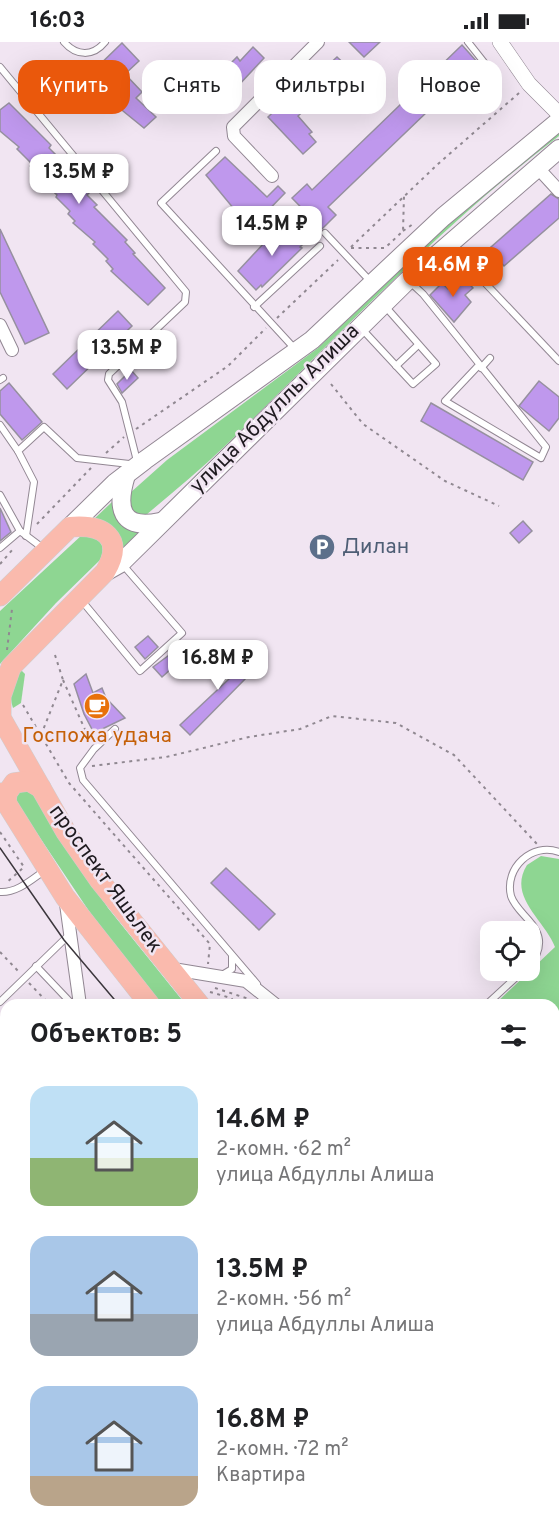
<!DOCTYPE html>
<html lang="ru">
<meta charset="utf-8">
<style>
:root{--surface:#fff;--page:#f2f2f2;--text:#202124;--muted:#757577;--accent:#ea580c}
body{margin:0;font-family:Overpass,sans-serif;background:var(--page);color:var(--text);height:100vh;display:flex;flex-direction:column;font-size:22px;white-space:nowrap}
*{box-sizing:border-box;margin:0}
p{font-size:20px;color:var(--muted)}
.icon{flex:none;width:33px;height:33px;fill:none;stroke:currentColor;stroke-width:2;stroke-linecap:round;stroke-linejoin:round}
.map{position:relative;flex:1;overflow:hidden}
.panel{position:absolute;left:0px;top:957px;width:560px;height:534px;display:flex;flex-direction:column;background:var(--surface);border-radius:18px 18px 0 0;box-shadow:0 6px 24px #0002}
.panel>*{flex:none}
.hud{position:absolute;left:18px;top:18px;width:524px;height:54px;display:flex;gap:12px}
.tools{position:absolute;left:480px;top:879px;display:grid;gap:12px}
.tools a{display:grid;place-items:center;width:60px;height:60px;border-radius:12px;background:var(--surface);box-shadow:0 6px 24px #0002;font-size:30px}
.price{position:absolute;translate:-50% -51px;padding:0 14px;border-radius:12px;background:#fff;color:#222;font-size:20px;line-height:39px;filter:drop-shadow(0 2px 3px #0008)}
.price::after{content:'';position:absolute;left:50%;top:36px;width:18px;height:14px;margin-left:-9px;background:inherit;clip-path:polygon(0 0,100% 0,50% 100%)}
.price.active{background:var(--accent);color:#fff}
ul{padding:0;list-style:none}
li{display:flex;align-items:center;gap:18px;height:150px;padding:0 30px}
li span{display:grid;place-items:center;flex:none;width:168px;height:120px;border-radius:18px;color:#555}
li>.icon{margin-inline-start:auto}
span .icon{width:72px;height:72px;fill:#fffc;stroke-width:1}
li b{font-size:26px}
h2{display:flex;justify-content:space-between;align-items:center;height:72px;padding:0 30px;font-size:26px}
.chip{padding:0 21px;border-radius:18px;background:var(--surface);box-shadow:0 6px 24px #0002;font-size:21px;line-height:54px}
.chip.active{background:var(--accent);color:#fff}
.status{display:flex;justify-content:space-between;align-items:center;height:42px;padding:0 30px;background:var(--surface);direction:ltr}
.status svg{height:16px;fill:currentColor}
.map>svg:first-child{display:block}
.education{fill:#eedccb}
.green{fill:#8ed692}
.building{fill:#bf98ed;stroke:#96909f;stroke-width:1.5}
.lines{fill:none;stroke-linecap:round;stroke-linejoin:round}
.service-casing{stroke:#928793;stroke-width:8}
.minor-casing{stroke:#928793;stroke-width:14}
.tertiary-casing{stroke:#928793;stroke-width:16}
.secondary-casing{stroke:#928793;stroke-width:20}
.primary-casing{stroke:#cecdce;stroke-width:21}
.path{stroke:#908891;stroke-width:2;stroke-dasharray:3 4.5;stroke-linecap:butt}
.service{stroke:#fff;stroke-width:6}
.minor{stroke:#fff;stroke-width:12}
.tertiary{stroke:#fff;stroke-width:15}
.secondary{stroke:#fff;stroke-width:18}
.primary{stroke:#fabaad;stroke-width:20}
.tram{stroke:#3c373d;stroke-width:1.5}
.labels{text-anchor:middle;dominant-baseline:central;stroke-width:5;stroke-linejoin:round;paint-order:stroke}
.street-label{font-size:21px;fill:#1e1a1f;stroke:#f1e5f2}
.service-label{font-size:21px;fill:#4e5e75;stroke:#f1e5f2;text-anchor:start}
.food-label{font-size:21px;fill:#c56008;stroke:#f1e5f2}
</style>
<div class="status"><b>16:03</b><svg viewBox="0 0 49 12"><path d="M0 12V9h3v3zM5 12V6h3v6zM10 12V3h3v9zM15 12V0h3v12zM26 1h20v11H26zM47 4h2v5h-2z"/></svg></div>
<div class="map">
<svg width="559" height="1491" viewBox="0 0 559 1491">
<rect width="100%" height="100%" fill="#f1e5f2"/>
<path class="education" d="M0 1080 6 1086V1162L0 1168Z"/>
<g class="green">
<path d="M559 91V94C437 186 334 299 225 404 200 428 173 450 146 473L135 474 128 458 130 451 167 418 318 306 471 161Z"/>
<path d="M112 460 117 476 140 489 120 509 93 478Z"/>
<path d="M83 492C97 496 108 501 100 518L56 561 0 622V569Z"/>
<path d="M21 628 25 632 21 661 13 666C8 652 11 638 21 628Z"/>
<path d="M26 746 33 751 108 866 186 963H162L95 878 14 757 16 750Z"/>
<path d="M541 814 559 817V991L554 996V963H494L555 905C545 878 507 855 527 823Z"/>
</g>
<g class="building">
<path d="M349 0H380L364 15Z"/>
<path d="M122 1 139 19 125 32 142 50 136 56 156 75 144 86 123 69 89 33Z"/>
<path d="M462 3 478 21 328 165 336 173 322 187 292 156 307 142 312 148Z"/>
<path d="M253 5 264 16 237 45 235 42 230 47 218 34 237 15 240 19Z"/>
<path d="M337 15 352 29 340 41 325 26Z"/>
<path d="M305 40 319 55 298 74 312 90 309 92 316 100 303 112 268 75Z"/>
<path d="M9 61 51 103 49 106 58 115 57 117 89 151 87 153 97 163 94 165 127 198 125 200 135 211 133 212 165 246 148 263 111 229 113 227 106 219 108 217 93 202 95 200 73 181 75 179 68 172 70 169 56 155 57 153 35 133 37 132 30 124 32 122 17 107 19 105 0 89V68Z"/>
<path d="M225 115 267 155 278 144 285 151 255 182 243 170 241 172 234 167 206 133Z"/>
<path d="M551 152 559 157V176L504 224 498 217 482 230 474 220Z"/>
<path d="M287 182 305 200 300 205 302 206 262 245 261 243 256 248 238 229 265 200Z"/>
<path d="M0 187 49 291 25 302 0 250Z"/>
<path d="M462 234 473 246 465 253 471 260 454 280 430 253 442 241 448 247Z"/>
<path d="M118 269 132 284 67 347 53 332Z"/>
<path d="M131 328 138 336 122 351 117 342Z"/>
<path d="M539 339 559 355V376L549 389 519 364Z"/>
<path d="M9 341 42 380 22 398 0 372V349Z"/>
<path d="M431 361 533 420 523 438 421 379Z"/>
<path d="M0 466 11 490 0 499Z"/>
<path d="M523 479 532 489 519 501 510 491Z"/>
<path d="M148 594 158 605 145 617 135 605Z"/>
<path d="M186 603 200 618 190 628 176 612Z"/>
<path d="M228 608 250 632 190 693 180 683 229 637 214 621Z"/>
<path d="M172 611 180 619 162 635 153 625Z"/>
<path d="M86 632 93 651 102 646 106 656 125 676 94 691 84 672 74 642Z"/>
<path d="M226 826 275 872 259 888 211 841Z"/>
</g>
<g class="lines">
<defs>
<g id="service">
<path d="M64 0C76 14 93 15 105 0"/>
<path d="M468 0 487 24 482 33"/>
<path d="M0 25 186 250 185 260 109 332 108 338 122 360 138 423 77 416 44 385 18 409 34 440 26 494"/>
<path d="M216 109 161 161 295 307"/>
<path d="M325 191 372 241"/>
<path d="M451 205 559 319"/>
<path d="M410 240 423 252 546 405 541 416 445 359 479 323"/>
<path d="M254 265 320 204"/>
<path d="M361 286 413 342 436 322 384 263"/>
<path d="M396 324 418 303"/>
<path d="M481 326 490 316"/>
<path d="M0 338 3 336"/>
<path d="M0 383 18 409"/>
<path d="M0 453 20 489 44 507"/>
<path d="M0 506 20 489"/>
<path d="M82 559 140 629 182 591 123 523"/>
<path d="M115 687 94 707 80 726 83 738 257 942"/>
<path d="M0 850C17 851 31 838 44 829"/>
<path d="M36 924 73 963"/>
<path d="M530 924C535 916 540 908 539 898 537 880 516 870 511 854 504 826 532 800 559 810"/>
<path d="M222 933 232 927V914"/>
<path d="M0 960 71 891"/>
<path d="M486 963 524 928"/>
<path d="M0 1008 6 1014"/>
<path d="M0 1232 3 1235 6 1233"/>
<path d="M0 1337 6 1331"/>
<path d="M0 1390 6 1396"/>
<path d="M457 1485 463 1491"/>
<path d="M242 1491 248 1485"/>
<path d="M387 1491 393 1485"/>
</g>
<g id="minor">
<path d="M537 125 559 149"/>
<path d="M272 134 234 94 233 85 318 0"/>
<path d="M0 283 12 308"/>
<path d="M66 862 80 963"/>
<path d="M173 927 246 939 276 963"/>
<path d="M554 1235 559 1240"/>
<path d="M554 1460 559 1466"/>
</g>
<path id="tertiary" d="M500 0 529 42 559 72"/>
<g id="secondary">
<path d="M126 433C116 466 120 488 160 480"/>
<path d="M70 485 115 441 145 418 312 298 443 175 559 79"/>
<path d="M105 530 121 521 408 238 559 107"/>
</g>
<g id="primary">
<path d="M0 554 70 485C104 482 125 496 105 530L11 625 1 654V676L66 790 100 839 200 963"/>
<path d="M0 751 65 855 150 963"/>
<path d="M6 761 7 751 14 741 29 739 41 746"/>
<path d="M554 1343 559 1348"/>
<path d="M554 1386 559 1392"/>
</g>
</defs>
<use href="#service" class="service-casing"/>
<use href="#minor" class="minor-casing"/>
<use href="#tertiary" class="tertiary-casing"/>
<use href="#secondary" class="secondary-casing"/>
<use href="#primary" class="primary-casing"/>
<g class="path">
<path d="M403 189 413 182"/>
<path d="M351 205 438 122 519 51"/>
<path d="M351 206H385L403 189 404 154"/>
<path d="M277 276 338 218"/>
<path d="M331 342 363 382 445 439 499 464"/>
<path d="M136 387 228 324 266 286"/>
<path d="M106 411 124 395"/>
<path d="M37 482 91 426"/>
<path d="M0 522 14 506"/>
<path d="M7 608 12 567 10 564"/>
<path d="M63 638 90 699"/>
<path d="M23 663 69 741 210 902 208 922"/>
<path d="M41 693 63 638 55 613"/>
<path d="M92 724 166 715 249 695 300 687 332 674 396 681 454 713 537 802"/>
<path d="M0 790 24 825 6 841"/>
<path d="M0 910 19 930"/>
<path d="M29 941 50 963"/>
<path d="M215 946 249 957"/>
<path d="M210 950 231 956 237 963"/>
<path d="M554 1255 559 1261"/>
<path d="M554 1277H559"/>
<path d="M554 1294 559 1300"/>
<path d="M0 1295 6 1294"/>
<path d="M554 1315 559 1309"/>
<path d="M0 1368 6 1362"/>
<path d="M0 1427 6 1433"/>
<path d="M58 1485 64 1491"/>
<path d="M200 1485 201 1491"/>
<path d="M553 1485 559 1491"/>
<path d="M300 1491 306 1485"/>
</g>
<use href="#service" class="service"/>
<use href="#minor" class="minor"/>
<use href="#tertiary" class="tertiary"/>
<use href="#secondary" class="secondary"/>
<use href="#primary" class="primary"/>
<g class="tram">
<path d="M0 806 64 898 119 963"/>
<path d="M554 1415 559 1421"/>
</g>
</g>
<defs>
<symbol id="parking-disc" viewBox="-11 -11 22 22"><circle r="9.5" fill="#5c6f8a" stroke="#f1e5f2"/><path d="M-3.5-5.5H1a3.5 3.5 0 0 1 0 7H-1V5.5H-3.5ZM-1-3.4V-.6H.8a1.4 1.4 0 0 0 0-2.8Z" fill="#fff"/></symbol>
<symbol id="cafe-disc" viewBox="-11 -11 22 22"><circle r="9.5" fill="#e8710a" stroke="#f1e5f2"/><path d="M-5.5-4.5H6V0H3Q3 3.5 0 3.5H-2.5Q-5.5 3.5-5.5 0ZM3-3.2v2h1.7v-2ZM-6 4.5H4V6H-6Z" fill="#fff"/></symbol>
</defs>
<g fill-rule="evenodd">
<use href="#parking-disc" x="307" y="490" width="30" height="30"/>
<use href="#cafe-disc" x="82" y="649" width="30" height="30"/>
</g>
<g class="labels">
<g class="street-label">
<text transform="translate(275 367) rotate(-45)">улица Абдуллы Алиша</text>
<text transform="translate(105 837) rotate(54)">проспект Яшьлек</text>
</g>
<g class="service-label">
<text x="342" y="505">Дилан</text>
</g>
<g class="food-label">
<text x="97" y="694">Госпожа удача</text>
</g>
</g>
</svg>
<div class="tools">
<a><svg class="icon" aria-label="locate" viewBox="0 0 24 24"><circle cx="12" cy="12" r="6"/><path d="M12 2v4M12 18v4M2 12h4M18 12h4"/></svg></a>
</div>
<b class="price" style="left:79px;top:163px">13.5M ₽</b>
<b class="price" style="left:272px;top:215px">14.5M ₽</b>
<b class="price active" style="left:453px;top:256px">14.6M ₽</b>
<b class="price" style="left:127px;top:339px">13.5M ₽</b>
<b class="price" style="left:218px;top:649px">16.8M ₽</b>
<div class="hud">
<a class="chip active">Купить</a>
<a class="chip">Снять</a>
<a class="chip">Фильтры</a>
<a class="chip">Новое</a>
</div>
<section class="panel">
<h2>Объектов: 5<svg class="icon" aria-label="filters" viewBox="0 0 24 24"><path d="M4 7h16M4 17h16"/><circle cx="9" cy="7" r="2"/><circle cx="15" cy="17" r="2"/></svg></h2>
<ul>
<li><span style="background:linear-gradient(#bfe0f5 60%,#8fb573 0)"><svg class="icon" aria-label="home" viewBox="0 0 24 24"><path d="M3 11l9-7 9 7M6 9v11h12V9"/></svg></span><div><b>14.6M ₽</b><p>2-комн. · 62 m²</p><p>улица Абдуллы Алиша</p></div></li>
<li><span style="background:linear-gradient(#a9c7e8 65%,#9aa5b1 0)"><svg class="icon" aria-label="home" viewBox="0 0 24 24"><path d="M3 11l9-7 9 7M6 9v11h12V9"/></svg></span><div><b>13.5M ₽</b><p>2-комн. · 56 m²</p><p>улица Абдуллы Алиша</p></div></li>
<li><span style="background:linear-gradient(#a9c7e8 75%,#b9a48a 0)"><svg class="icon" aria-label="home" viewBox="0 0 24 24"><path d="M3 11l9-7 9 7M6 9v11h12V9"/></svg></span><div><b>16.8M ₽</b><p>2-комн. · 72 m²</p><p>Квартира</p></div></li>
</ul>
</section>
</div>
